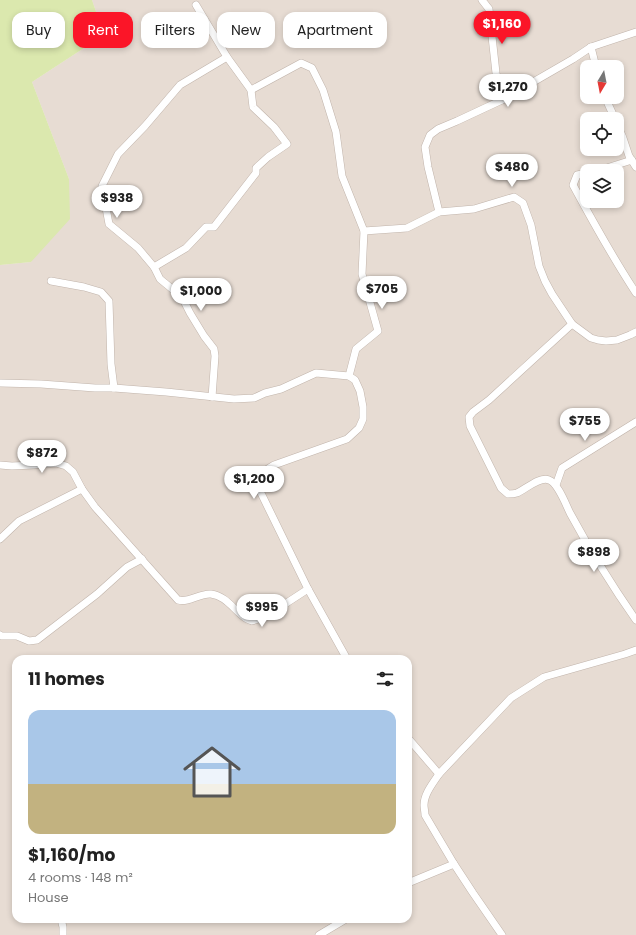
<!DOCTYPE html>
<meta charset="utf-8">
<style>
:root{--surface:#fff;--page:#f6f6f6;--text:#222;--muted:#767676;--line:#e0e0e0;--accent:#fb1528}
body{margin:0;font-family:Poppins,sans-serif;background:var(--page);color:var(--text);height:100vh;display:flex;flex-direction:column;font-size:15px;white-space:nowrap}
*{box-sizing:border-box;margin:0}
p{font-size:13px;color:var(--muted)}
.icon{flex:none;width:22px;height:22px;fill:none;stroke:currentColor;stroke-width:2;stroke-linecap:round;stroke-linejoin:round}
.map{position:relative;flex:1;overflow:hidden}
.sheet{position:absolute;left:12px;top:655px;width:400px;height:268px;display:flex;flex-direction:column;background:var(--surface);border-radius:12px;box-shadow:0 2px 6px #0003}
.sheet>*{flex:none}
.hud{position:absolute;left:12px;top:12px;width:400px;height:36px;display:flex;gap:8px}
.needle{width:26px;rotate:190deg}
.tools{position:absolute;left:580px;top:60px;display:grid;gap:8px}
.tools a{display:grid;place-items:center;width:44px;height:44px;border-radius:8px;background:var(--surface);box-shadow:0 2px 6px #0003;font-size:20px}
.price{position:absolute;translate:-50% -34px;padding:0 9px;border-radius:14px;background:#fff;color:#222;font-size:13px;line-height:26px;filter:drop-shadow(0 1px 2px #0008)}
.price::after{content:'';position:absolute;left:50%;top:24px;width:12px;height:9px;margin-left:-6px;background:inherit;clip-path:polygon(0 0,100% 0,50% 100%)}
.price.on{background:var(--accent);color:#fff}
ul{padding:0;list-style:none}
li{display:grid;align-content:center;gap:8px;height:212px;padding:0 16px}
li+li{border-top:1px solid var(--line)}
li span{display:grid;place-items:center;height:124px;border-radius:12px;color:#555}
li>.icon{margin-inline-start:auto}
span .icon{width:72px;height:72px;fill:#fffc;stroke-width:1}
li b{font-size:17px}
h2{display:flex;justify-content:space-between;align-items:center;height:48px;padding:0 16px;font-size:17px}
.pill{padding:0 14px;border-radius:12px;background:var(--surface);box-shadow:0 2px 6px #0003;font-size:14px;line-height:36px}
.pill.on{background:var(--accent);color:#fff}
.map>svg:first-child{display:block}
.residential{fill:#e7dcd3;fill-rule:evenodd}
.green{fill:#dbe8ae}
.lines{fill:none;stroke-linecap:round;stroke-linejoin:round}
.street-casing{stroke:#c1b4ab;stroke-width:8}
.street{stroke:#fff;stroke-width:7}
</style>
<div class="map">
<svg width="636" height="935" viewBox="0 0 636 935">
<rect width="100%" height="100%" fill="#f3ece5"/>
<path class="residential" d="M92 0H636V935H0V265L31 262 69 179 32 82 104 35ZM587 67H617V97H587ZM587 119H617V149H587ZM587 171H617V201H587ZM16 659H408V919H16Z"/>
<path class="green" d="M0 0H92L104 35 32 82 69 179 70 219 31 262 0 265Z"/>
<g class="lines">
<defs>
<g id="street">
<path d="M482 0 489 9 496 73 502 100"/>
<path d="M196 5 227 57 251 90 301 63 312 68 323 90 336 132 342 176 364 231 362 274 378 331 356 349 349 376"/>
<path d="M591 47 596 67"/>
<path d="M605 97 615 119"/>
<path d="M617 124 623 138 629 156 636 167"/>
<path d="M597 171 632 160"/>
<path d="M587 173 577 175 573 185C593 222 613 258 636 293"/>
<path d="M439 212 428 167 425 147 430 135 438 129 457 121 502 100 573 59 591 47 636 32"/>
<path d="M364 231 407 228 439 212 474 209 514 197 523 203 531 225 539 266 545 281 552 294 572 324 591 338 598 340 606 341 617 340 630 335 636 332"/>
<path d="M154 267 186 248 206 227H214L256 173V168L268 157 287 144 274 127 253 107 251 90"/>
<path d="M51 281 84 287 101 292 109 301 111 364 114 388"/>
<path d="M572 324 489 400 473 412 469 417 470 426 501 488 508 494C511 494 514 494 517 493 526 489 540 476 549 480 558 483 566 505 570 513 590 550 612 586 636 620"/>
<path d="M0 383 41 384 95 388H114L166 392 234 399 254 398 265 393 281 389 316 373 349 376 355 380 360 391 363 407V419L359 428 347 439 274 465C262 472 257 476 260 491L308 589 347 659"/>
<path d="M212 397 215 356 214 349 204 336 190 313 182 297 160 279 154 267 138 248 109 224 102 186 118 154 145 126 180 85 227 57"/>
<path d="M0 465 12 466 33 465 56 463 66 466 73 472 82 489 95 507 178 600C189 603 200 593 211 594 226 596 233 609 244 617 246 619 249 620 252 621L265 617 308 589"/>
<path d="M556 485 562 468 636 422"/>
<path d="M0 539 19 521 82 489"/>
<path d="M0 635 1 636H17L29 641 37 640 97 594 127 567 142 559"/>
<path d="M408 738 439 774"/>
<path d="M408 883 454 864"/>
<path d="M61 919 63 927V935"/>
<path d="M319 935 346 919"/>
<path d="M502 935 473 893 454 864 425 815C425 812 424 808 424 805 424 794 433 783 439 774L511 698 544 677 625 654 636 650"/>
</g>
</defs>
<use href="#street" class="street-casing"/>
<use href="#street" class="street"/>
</g>
</svg>
<div class="tools">
<a><svg class="needle" viewBox="-14 -14 28 28"><path d="M0-13l5 13h-10z" fill="#e53935"/><path d="M0 13l5-13h-10z" fill="#767676"/></svg></a>
<a><svg class="icon" aria-label="locate" viewBox="0 0 24 24"><circle cx="12" cy="12" r="6"/><path d="M12 2v4M12 18v4M2 12h4M18 12h4"/></svg></a>
<a><svg class="icon" aria-label="layers" viewBox="0 0 24 24"><path d="M12 4l9 5-9 5-9-5zM3 14l9 5 9-5"/></svg></a>
</div>
<b class="price on" style="left:502px;top:45px">$1,160</b>
<b class="price" style="left:508px;top:108px">$1,270</b>
<b class="price" style="left:512px;top:188px">$480</b>
<b class="price" style="left:117px;top:219px">$938</b>
<b class="price" style="left:382px;top:310px">$705</b>
<b class="price" style="left:201px;top:312px">$1,000</b>
<b class="price" style="left:585px;top:442px">$755</b>
<b class="price" style="left:42px;top:474px">$872</b>
<b class="price" style="left:254px;top:500px">$1,200</b>
<b class="price" style="left:594px;top:573px">$898</b>
<b class="price" style="left:262px;top:628px">$995</b>
<div class="hud">
<a class="pill">Buy</a>
<a class="pill on">Rent</a>
<a class="pill">Filters</a>
<a class="pill">New</a>
<a class="pill">Apartment</a>
</div>
<section class="sheet">
<h2>11 homes<svg class="icon" aria-label="filters" viewBox="0 0 24 24"><path d="M4 7h16M4 17h16"/><circle cx="9" cy="7" r="2"/><circle cx="15" cy="17" r="2"/></svg></h2>
<ul>
<li><span style="background:linear-gradient(#a9c7e8 60%,#c2b280 0)"><svg class="icon" aria-label="home" viewBox="0 0 24 24"><path d="M3 11l9-7 9 7M6 9v11h12V9"/></svg></span><div><b>$1,160/mo</b><p>4 rooms · 148 m²</p><p>House</p></div></li>
</ul>
</section>
</div>
